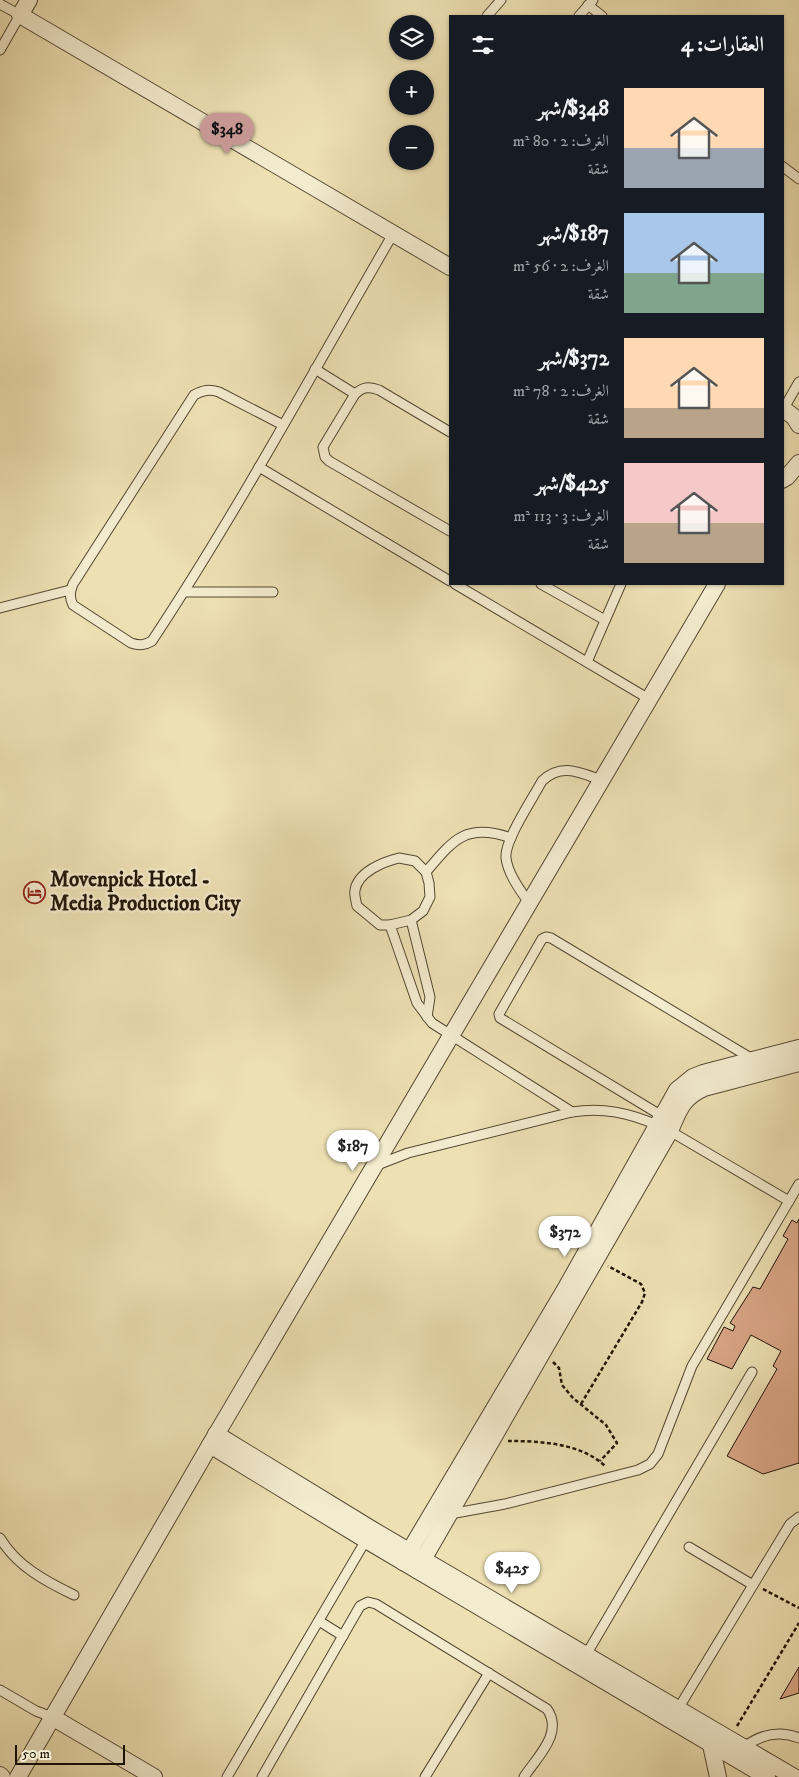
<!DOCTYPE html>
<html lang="ar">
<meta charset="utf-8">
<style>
:root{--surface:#171b24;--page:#20242c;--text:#f1f3f6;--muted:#9ea1a6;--accent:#c59692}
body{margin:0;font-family:"IM FELL DW Pica",Amiri,serif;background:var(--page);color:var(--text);direction:rtl;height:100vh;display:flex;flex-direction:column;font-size:19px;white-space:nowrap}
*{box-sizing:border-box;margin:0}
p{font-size:16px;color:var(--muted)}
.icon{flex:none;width:28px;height:28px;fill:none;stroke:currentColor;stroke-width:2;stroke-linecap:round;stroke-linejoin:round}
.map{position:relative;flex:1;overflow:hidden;direction:ltr}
.drawer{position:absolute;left:449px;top:15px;width:335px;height:570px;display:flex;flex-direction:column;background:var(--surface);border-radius:0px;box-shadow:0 1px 4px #0004;direction:rtl}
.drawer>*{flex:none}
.fabs{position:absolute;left:389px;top:15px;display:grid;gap:10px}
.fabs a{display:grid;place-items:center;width:45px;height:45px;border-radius:50%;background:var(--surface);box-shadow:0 1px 4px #0004;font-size:25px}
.scale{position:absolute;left:15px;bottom:12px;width:110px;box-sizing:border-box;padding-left:5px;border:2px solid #201507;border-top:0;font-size:14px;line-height:18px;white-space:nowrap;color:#201507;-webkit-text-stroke:4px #f3ebce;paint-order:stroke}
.price{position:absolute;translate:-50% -42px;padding:0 11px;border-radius:18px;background:#fff;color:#222;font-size:16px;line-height:32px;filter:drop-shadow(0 1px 2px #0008)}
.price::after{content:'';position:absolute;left:50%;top:30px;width:15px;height:11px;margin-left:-8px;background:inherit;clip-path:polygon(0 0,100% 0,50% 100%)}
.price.selected{background:var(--accent);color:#111}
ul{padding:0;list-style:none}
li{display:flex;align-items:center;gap:15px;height:125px;padding:0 20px}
li span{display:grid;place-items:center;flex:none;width:140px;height:100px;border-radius:0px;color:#555}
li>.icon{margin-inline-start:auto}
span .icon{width:60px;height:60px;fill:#fffc;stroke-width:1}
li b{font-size:21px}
h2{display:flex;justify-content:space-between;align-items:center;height:60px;padding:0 20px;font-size:21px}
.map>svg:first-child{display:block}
.building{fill:#daa687;stroke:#201507}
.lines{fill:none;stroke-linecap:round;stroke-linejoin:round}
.service-casing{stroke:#534832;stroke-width:11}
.minor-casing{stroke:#534832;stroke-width:18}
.path{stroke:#201507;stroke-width:2.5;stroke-dasharray:4 2.5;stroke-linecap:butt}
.service{stroke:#f3ebce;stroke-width:9}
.minor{stroke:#f3ebce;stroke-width:16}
.labels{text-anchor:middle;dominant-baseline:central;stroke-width:4.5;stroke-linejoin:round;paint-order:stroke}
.poi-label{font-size:21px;font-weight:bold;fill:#201507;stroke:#f3ebce;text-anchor:start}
</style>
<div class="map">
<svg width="799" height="1777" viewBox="0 0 799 1777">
<rect width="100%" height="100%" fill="#ede0b3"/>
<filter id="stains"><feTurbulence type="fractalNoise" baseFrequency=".004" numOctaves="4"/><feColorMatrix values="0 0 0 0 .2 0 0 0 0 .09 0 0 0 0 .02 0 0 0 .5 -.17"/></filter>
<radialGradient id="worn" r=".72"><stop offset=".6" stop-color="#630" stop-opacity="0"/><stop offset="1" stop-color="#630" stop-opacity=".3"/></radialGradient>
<g class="building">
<path d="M799 1219V1463L763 1474 727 1456 777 1369 773 1366 781 1351 751 1335 732 1369 707 1359 724 1327 733 1331 735 1326 730 1323 753 1287 760 1289 788 1239 783 1236 792 1220 797 1223Z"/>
<path d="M799 1667V1693L780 1699Z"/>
</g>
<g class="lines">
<defs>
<g id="service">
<path d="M0 4 20 15 0 50"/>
<path d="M588 5 602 16"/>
<path d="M487 16 501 0"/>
<path d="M579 16 593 0"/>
<path d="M782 166 799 179"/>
<path d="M315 369 355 394"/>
<path d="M784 408 799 382"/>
<path d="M283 425 219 392C209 389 203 390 194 395L73 584C70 592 69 597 73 605L131 643C140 646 145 645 152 641 239 509 314 370 393 234"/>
<path d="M450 432 379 390C369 386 363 387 355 394L323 447 325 457 329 461 450 531"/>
<path d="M259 467 450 581"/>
<path d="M455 584 649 699"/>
<path d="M541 584 605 620"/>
<path d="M184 592H273"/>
<path d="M0 608 70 590"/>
<path d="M587 662 621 584"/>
<path d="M399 858 415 861 426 872 429 883 430 897 423 911 411 920 390 925H380L357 906C356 901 354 895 355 890 358 872 383 862 399 858Z"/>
<path d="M426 872C453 840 466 822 511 838"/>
<path d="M529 903C520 890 508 874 506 858 504 841 533 798 542 781 561 763 579 772 601 780"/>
<path d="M411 920 430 997 427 1017"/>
<path d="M390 925 417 1003 432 1023 572 1112"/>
<path d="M662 1116 500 1018 499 1014 542 939 546 937 551 938 754 1060"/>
<path d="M670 1131 789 1201"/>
<path d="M377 1165 408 1153 572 1112C603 1107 629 1113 657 1125"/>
<path d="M450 1514 505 1504 638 1470 650 1464 658 1454 692 1366 799 1184"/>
<path d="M0 1538C17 1566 45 1581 74 1595"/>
<path d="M689 1547 753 1585"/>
<path d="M319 1621 343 1636"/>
<path d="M586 1655 752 1372"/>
<path d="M0 1690 36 1711 52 1717"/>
<path d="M678 1709 790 1524 799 1517"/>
<path d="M744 1747C760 1735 779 1730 799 1738"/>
<path d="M227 1777 366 1540"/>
<path d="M262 1777 360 1606 368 1602 376 1604 547 1709C564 1733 537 1757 524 1777"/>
<path d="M425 1777 489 1673"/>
</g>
<g id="minor">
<path d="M29 0 20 15 450 267"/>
<path d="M782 408 794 417 799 425"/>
<path d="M782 480 787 477 799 463"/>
<path d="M216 1434 373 1530 794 1777"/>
<path d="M210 1445 366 1540 767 1777"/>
<path d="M403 1562 567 1286 677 1090 693 1077 703 1073 799 1048"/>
<path d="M417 1570 670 1131C679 1110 682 1098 704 1088L799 1063"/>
<path d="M52 1717 154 1777"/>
<path d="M711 1745 718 1777"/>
<path d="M0 1775 2 1777"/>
<path d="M18 1777 210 1445 717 584"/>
</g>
</defs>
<use href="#service" class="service-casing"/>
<use href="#minor" class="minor-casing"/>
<g class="path">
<path d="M553 1362 559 1368 562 1385 573 1398 606 1425 617 1443 600 1461"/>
<path d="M581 1404 642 1302 645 1293 641 1284 608 1266"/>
<path d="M508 1441C540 1441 582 1443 606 1467"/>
<path d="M763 1589 799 1608"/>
<path d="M737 1726 799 1623"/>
</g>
<use href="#service" class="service"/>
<use href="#minor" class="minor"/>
</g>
<defs>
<symbol id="hotel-ring" viewBox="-11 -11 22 22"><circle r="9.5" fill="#f3ebce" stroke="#8f2418" stroke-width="1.5"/><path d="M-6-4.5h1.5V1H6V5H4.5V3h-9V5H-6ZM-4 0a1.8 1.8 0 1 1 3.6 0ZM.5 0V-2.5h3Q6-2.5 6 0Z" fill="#8f2418"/></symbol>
</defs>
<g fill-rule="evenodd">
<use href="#hotel-ring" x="22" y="880" width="25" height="25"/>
</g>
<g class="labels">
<g class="poi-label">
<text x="50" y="880">Movenpick Hotel -<tspan x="50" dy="24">Media Production City</tspan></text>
</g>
</g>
<rect width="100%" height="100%" filter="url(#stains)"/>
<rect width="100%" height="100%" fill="url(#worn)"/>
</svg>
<div class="fabs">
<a><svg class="icon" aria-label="layers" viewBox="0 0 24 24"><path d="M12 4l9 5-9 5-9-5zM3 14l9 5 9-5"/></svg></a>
<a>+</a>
<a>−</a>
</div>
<div class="scale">50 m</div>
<b class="price selected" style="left:227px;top:155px">$348</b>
<b class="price" style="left:353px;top:1172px">$187</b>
<b class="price" style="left:565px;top:1258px">$372</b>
<b class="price" style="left:512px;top:1594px">$425</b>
<section class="drawer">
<h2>العقارات: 4<svg class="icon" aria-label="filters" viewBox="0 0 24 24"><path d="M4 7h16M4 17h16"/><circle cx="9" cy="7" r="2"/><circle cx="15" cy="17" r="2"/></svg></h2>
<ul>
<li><span style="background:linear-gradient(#ffd9b3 60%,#9aa5b1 0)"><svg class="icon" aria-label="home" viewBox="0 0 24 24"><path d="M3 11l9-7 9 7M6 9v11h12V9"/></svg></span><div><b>$348/شهر</b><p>الغرف: 2 · 80 m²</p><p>شقة</p></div></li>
<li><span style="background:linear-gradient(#a9c7e8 60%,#7fa58c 0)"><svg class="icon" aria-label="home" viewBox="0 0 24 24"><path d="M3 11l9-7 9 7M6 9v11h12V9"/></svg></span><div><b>$187/شهر</b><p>الغرف: 2 · 56 m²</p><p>شقة</p></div></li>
<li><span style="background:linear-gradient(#ffd9b3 70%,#b9a48a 0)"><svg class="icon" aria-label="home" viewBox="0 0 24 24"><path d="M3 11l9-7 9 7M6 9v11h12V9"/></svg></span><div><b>$372/شهر</b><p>الغرف: 2 · 78 m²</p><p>شقة</p></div></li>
<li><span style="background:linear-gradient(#f6c9c9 60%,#b9a48a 0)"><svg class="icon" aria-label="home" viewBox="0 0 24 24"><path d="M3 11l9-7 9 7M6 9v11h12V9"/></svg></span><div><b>$425/شهر</b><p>الغرف: 3 · 113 m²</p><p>شقة</p></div></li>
</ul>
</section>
</div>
